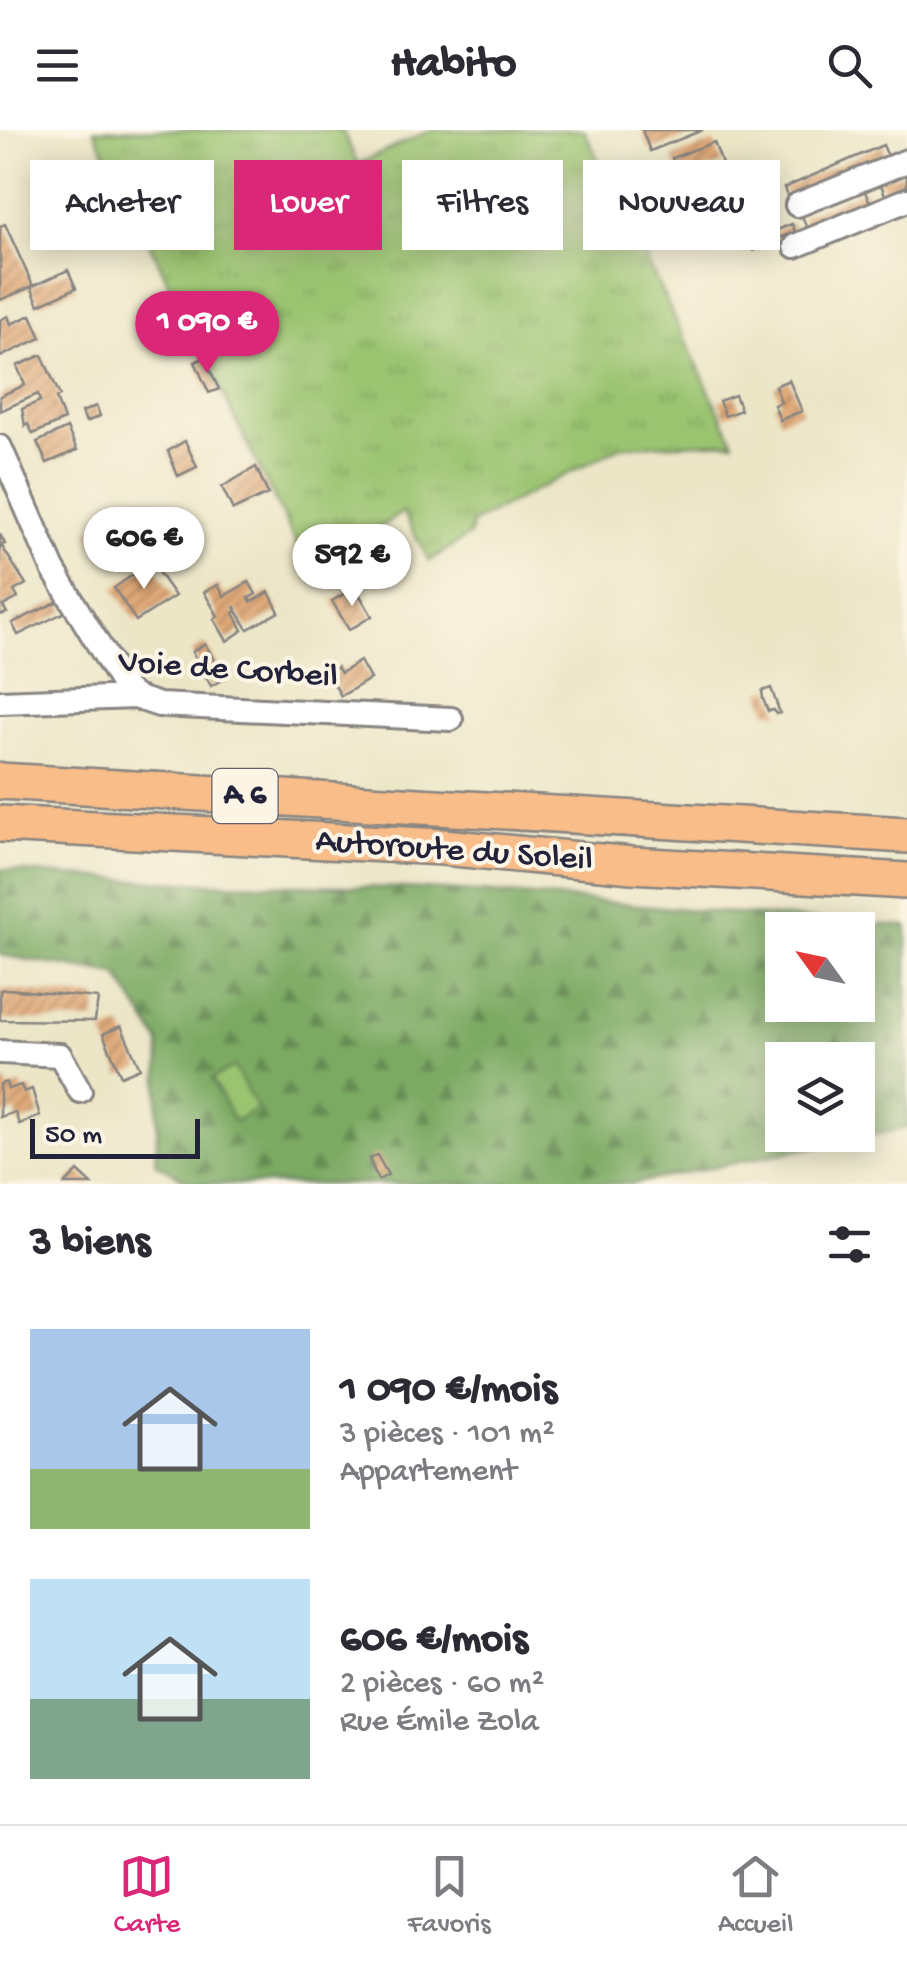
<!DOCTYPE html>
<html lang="fr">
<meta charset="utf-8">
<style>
:root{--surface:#fff;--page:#f2f2f3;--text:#2b2b33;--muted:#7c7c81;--line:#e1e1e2;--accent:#db2777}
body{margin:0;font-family:"Gochi Hand",sans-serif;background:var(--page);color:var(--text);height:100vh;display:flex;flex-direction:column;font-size:38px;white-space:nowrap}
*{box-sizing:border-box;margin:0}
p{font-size:32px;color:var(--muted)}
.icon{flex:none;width:55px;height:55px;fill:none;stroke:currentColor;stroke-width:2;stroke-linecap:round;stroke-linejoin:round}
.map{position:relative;height:1054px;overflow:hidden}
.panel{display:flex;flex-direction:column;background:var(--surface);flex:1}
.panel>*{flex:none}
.banner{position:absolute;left:30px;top:30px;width:848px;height:90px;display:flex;gap:20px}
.needle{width:65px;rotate:303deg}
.fabs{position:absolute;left:765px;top:782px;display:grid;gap:20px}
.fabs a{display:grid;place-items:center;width:110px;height:110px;border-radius:0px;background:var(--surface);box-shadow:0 5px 25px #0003;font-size:50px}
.scale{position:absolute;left:30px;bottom:25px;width:170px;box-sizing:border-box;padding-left:10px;border:5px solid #22223b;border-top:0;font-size:28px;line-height:35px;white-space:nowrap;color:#22223b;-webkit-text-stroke:8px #fcf5e5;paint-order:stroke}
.price{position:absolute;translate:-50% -85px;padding:0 22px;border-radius:35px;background:#fff;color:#222;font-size:32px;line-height:65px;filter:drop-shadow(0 2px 5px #0008)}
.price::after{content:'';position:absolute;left:50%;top:60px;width:30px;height:22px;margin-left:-15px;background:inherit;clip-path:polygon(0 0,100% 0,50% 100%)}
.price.on{background:var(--accent);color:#fff}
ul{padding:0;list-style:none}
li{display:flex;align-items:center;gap:30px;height:250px;padding:0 30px}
li span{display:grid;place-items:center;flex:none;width:280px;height:200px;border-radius:0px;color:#555}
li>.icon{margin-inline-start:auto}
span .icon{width:120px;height:120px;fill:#fffc;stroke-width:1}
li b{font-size:42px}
h2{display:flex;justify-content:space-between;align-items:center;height:120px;padding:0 30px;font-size:42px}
.chip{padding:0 35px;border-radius:0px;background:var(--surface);box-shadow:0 5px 25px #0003;font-size:35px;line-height:90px}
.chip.on{background:var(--accent);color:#fff}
header{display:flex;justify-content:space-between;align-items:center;height:130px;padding:0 30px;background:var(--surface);font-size:45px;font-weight:700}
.menu{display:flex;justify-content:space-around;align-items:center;height:140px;border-top:2px solid var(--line);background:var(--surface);font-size:28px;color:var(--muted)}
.menu a{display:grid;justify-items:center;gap:5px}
.menu .on{color:var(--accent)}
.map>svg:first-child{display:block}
.grass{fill:url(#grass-tufts);stroke:#5e7356;stroke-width:2.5}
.forest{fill:url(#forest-firs);stroke:#4f664f;stroke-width:2.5;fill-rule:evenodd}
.pitch{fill:#9bc471;stroke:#5e7356;stroke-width:2.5}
.building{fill:url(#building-hatch)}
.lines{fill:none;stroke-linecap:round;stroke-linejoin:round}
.minor-casing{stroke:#878481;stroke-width:28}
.highway-casing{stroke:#878481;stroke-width:40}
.minor{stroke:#fff;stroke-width:22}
.highway{stroke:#f8bd89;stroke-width:35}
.labels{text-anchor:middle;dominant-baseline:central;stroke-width:8;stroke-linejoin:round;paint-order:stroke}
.shield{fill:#fcf5e5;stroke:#63616e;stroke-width:2.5}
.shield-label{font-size:32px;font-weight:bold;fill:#22223b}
.street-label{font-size:35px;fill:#22223b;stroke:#fcf5e5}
</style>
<header><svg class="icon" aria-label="menu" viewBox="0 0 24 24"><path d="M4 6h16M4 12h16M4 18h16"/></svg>Habito<svg class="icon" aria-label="search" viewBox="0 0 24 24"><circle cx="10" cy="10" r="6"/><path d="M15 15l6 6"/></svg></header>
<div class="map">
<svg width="907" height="1054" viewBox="0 0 907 1054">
<defs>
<pattern id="grass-tufts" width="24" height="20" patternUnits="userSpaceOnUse" patternTransform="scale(2.5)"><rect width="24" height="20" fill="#9bc471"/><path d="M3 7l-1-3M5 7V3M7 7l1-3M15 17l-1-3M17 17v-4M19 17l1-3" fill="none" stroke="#85a863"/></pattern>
<pattern id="forest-firs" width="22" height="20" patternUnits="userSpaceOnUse" patternTransform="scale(2.5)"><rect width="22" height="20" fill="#7caa63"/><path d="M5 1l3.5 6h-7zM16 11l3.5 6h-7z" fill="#658a53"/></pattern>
<pattern id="building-hatch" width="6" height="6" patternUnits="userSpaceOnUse" patternTransform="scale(2.5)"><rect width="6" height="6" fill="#e0a978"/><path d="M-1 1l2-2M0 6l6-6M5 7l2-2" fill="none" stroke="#b58964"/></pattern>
</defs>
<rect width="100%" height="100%" fill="#fcf5e5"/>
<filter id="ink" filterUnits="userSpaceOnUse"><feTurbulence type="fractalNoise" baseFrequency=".01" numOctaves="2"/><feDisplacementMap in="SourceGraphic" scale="20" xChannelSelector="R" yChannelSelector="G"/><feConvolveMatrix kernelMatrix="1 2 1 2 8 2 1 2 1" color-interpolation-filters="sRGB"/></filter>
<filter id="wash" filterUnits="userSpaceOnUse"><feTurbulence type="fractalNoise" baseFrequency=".0048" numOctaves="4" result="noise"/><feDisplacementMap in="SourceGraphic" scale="40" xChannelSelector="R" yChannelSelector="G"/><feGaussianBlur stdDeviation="2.25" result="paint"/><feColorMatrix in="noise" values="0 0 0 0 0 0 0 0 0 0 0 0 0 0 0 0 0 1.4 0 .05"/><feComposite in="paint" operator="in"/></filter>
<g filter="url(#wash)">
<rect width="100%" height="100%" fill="#ece6c7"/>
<path class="grass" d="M94 0H342L358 34 431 0H584L734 312 622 316 472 393 470 405 429 431 403 382 310 442Z"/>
<path class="forest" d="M0 739C158 758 318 751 477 762 620 771 763 789 907 796V998L631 1054H193L156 1033 160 913 117 845 0 825ZM782 800H858V875H782ZM782 930H858V1005H782Z"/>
<path class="pitch" d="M234 937 257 979 234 991 212 949Z"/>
<g id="blocks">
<g class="building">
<path d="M642 0H703L650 21Z"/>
<path d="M714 12 722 34 706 40 708 46 696 51 694 45 681 50 672 28Z"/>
<path d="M883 15 889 29 789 71 784 58Z"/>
<path d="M637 35 641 43 635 46 638 53 631 57 638 74 621 81 604 48Z"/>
<path d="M907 43V56L885 65 878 47Z"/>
<path d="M106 57 116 80 99 87 89 65Z"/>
<path d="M864 60 870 72 807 98 802 86Z"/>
<path d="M5 94 33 156 68 140 76 158 39 175 31 157 0 170V96Z"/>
<path d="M792 94 795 102 774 110 772 102Z"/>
<path d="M761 105 766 116 753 121 749 110Z"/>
<path d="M31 185 41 208 0 227V190L8 186 11 194Z"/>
<path d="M42 225 60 266 56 268 64 290 33 304 28 294 25 296 22 279 40 271 38 264 0 281V266L25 255 17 236Z"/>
<path d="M204 228 219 259 209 263 195 232Z"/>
<path d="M789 250 802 281 780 290 774 275 781 272 775 256Z"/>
<path d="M735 265 741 280 725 286 719 271Z"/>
<path d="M96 276 100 286 86 292 82 282Z"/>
<path d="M67 298 77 320 47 333 37 312Z"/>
<path d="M185 311 197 337 178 346 168 321Z"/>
<path d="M256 337 268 364 233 380 222 357Z"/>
<path d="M119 385 132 408 102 424 89 402Z"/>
<path d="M0 404 5 414 1 415 26 454 14 461 18 468 3 476 7 483 0 485Z"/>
<path d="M151 432 175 466 136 491 114 458Z"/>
<path d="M249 452 256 464 249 468 251 472 269 462 279 482 248 499 234 476 236 481 234 483 243 500 227 511 214 489 218 486 204 462 218 455 224 466Z"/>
<path d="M355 457 372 486 349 500 332 471Z"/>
<path d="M59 471 65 482 18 505 12 493Z"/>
<path d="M205 514 225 548 211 556 192 522Z"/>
<path d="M360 531 370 549 341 566 328 544 337 537 341 543Z"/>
<path d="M771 558 780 583 776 584 774 580 768 581 763 569 762 561Z"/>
<path d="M8 859 98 868 95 891 0 890V860Z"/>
<path d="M121 896 140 938 121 946 103 904Z"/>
<path d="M6 952 8 959 21 955 24 962 32 959 40 986 19 994 15 982 0 987V954Z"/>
<path d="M377 1025 388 1045 378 1050 369 1029Z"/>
<path d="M78 1041 92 1054H65Z"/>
</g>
</g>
</g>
<g filter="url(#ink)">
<use href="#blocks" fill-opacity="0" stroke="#878481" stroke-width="2.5"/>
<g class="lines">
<defs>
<g id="minor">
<path d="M797 75 907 31"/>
<path d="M795 116 907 70"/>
<path d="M0 317 53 439 124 557 135 567"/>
<path d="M0 572 135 567 159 575 451 589"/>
<path d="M0 922 60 925 80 961"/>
</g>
<g id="highway">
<path d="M0 651 907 705"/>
<path d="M0 694 443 717 632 735 907 751"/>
</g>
</defs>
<use href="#minor" class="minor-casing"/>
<use href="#highway" class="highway-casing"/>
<use href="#minor" class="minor"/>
<use href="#highway" class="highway"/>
</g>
</g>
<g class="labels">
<rect class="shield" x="212.5" y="639" width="65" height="54" rx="8"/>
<g class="shield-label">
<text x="245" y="666">A 6</text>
</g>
<g class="street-label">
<text transform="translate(228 541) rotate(4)">Voie de Corbeil</text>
<text transform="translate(454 722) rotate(4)">Autoroute du Soleil</text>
</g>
</g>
</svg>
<div class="fabs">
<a><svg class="needle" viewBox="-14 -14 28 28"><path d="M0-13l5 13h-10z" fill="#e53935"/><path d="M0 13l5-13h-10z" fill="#7c7c81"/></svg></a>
<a><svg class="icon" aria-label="layers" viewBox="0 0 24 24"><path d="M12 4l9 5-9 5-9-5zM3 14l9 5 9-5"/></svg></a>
</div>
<div class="scale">50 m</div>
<b class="price on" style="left:207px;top:246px">1 090 €</b>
<b class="price" style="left:144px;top:462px">606 €</b>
<b class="price" style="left:352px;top:479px">592 €</b>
<div class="banner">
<a class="chip">Acheter</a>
<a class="chip on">Louer</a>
<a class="chip">Filtres</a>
<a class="chip">Nouveau</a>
</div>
</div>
<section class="panel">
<h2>3 biens<svg class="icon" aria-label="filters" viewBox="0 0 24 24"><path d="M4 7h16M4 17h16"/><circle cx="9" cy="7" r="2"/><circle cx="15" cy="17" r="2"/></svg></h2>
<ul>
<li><span style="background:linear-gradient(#a9c7e8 70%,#8fb573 0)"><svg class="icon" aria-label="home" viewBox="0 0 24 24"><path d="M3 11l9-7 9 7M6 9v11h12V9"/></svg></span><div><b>1 090 €/mois</b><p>3 pièces · 101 m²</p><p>Appartement</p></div></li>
<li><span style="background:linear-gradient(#bfe0f5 60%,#7fa58c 0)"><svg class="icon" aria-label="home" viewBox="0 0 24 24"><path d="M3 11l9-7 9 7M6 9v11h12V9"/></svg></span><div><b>606 €/mois</b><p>2 pièces · 60 m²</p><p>Rue Émile Zola</p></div></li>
</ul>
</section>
<nav class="menu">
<a class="on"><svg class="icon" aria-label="map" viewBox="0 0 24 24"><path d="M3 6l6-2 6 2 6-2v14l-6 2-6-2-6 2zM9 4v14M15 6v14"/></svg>Carte</a>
<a><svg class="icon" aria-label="saved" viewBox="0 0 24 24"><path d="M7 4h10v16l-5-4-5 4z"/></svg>Favoris</a>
<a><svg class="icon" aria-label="home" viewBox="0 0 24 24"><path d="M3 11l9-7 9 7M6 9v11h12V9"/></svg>Accueil</a>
</nav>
